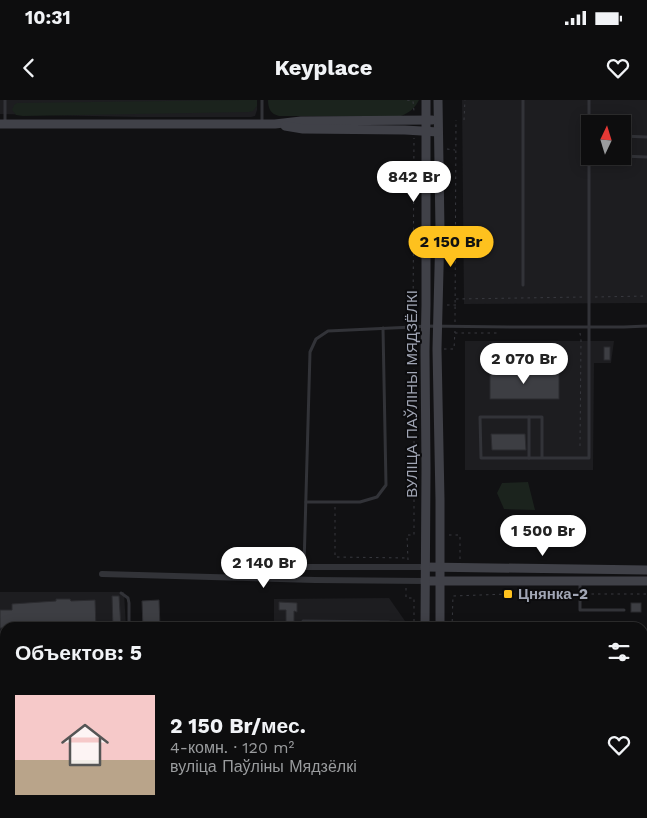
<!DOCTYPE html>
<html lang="ru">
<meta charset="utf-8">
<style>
:root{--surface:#0d0d0e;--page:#161617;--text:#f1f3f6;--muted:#9a9c9e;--line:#2d2d2e;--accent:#fec11e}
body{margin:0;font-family:"Work Sans",sans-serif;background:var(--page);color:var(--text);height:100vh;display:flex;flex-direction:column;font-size:19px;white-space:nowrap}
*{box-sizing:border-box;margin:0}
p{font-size:16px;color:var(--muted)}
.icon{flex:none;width:28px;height:28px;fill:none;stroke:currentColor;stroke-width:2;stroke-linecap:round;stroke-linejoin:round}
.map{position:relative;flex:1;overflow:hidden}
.details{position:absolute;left:0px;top:522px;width:648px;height:196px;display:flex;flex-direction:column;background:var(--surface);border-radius:15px 15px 0 0;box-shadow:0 2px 12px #0003,0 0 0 1px var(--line)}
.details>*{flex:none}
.needle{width:32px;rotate:4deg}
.tools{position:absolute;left:581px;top:15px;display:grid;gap:10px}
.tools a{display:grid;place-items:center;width:50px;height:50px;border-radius:0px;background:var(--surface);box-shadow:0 2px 12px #0003,0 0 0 1px var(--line);font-size:25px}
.price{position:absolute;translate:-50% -42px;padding:0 11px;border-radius:18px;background:#fff;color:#222;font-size:16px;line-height:32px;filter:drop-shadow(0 1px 2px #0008)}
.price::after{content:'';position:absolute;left:50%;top:30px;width:15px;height:11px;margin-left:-8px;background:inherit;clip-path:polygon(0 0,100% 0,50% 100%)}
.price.active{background:var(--accent);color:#111}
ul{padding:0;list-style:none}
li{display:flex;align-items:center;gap:15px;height:125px;padding:0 15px}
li+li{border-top:1px solid var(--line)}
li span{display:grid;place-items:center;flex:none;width:140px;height:100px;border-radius:0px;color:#555}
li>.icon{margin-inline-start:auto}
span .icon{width:60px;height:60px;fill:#fffc;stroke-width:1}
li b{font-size:21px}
h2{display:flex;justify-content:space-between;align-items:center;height:60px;padding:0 15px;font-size:21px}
.status{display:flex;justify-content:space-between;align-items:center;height:35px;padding:0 25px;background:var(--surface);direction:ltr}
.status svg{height:14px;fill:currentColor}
header{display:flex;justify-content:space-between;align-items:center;height:65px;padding:0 15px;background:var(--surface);font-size:22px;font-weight:700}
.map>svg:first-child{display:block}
.built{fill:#1d1d20;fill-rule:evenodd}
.green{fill:#1b231d}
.building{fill:#3d3e43;stroke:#2b2b2f}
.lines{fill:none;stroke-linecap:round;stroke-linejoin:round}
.path{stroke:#38393f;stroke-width:1;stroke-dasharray:2.5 4;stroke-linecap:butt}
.lane{stroke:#323338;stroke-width:3}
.street{stroke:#323338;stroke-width:6}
.secondary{stroke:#404148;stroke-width:9}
.poi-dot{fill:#fec11e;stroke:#0c0c0e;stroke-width:2}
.labels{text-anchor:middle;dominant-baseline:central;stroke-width:4;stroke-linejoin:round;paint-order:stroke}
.street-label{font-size:15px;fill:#a1a6b5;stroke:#0c0c0e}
.poi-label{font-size:15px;font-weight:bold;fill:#a1a6b5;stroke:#0c0c0e;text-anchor:start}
</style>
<div class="status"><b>10:31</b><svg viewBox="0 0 49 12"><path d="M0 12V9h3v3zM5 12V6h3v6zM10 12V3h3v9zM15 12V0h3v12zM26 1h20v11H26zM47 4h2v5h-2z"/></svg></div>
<header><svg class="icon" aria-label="back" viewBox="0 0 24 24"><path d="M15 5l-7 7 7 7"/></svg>Keyplace<svg class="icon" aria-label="heart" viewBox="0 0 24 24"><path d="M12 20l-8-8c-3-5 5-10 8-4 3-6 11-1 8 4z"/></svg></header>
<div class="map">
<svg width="647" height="718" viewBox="0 0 647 718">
<rect width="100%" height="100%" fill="#111113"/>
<g class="built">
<path d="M0 0H257V10L255 16 251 17H137L0 14Z"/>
<path d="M462 0H647V203L464 204ZM590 24H622V56H590Z"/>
<path d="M465 241H614L611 263H594L593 370H465Z"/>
<path d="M0 492H124L126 527 5 528V714H133V718H0Z"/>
<path d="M389 498 405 521V527H274V499Z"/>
</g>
<g class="green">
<path d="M239 0H257V6L253 11 249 12 23 16 16 15 12 10 14 5 17 3Z"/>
<path d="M268 0H419C415 8 409 13 401 16H279C271 14 268 9 268 0Z"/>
<path d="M528 382 535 410 504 409 497 393 502 383Z"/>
<path d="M642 572H647V631H643Z"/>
</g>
<g class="building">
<rect x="604" y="247" width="6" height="13"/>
<rect x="490" y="271" width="69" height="28"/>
<path d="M491 334H525L526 350H492Z"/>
<path d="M112 496H119L121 528H113Z"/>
<path d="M56 499H70L71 501 95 500 96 528H0V510H12V504L56 501Z"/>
<path d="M159 500 160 528H143L142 501Z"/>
<path d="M279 502 297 503V512L294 511V528H286V510H279Z"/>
<rect x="631" y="503" width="10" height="9"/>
</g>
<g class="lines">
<g class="path">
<path d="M407 0 413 1 414 11"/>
<path d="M464 20 465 0"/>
<path d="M447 49 455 50"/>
<path d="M595 197 647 196"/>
<path d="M456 199 584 197"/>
<path d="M447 205H456"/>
<path d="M413 221 414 38"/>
<path d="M455 222 456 20"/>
<path d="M455 233H499"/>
<path d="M580 233 581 240 580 346"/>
<path d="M444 249H454L455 231"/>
<path d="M335 407V457L408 458"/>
<path d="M449 435H460V459"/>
<path d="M408 460 407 435H414V249L412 243V233"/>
<path d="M406 488V498H414V528"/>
<path d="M585 494H647"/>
<path d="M452 528 453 496 508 494H576"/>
<path d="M414 714V718"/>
<path d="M454 714V718"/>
</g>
<g class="lane">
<path d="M5 22V0"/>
<path d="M262 22V0"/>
<path d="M622 36 647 37"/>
<path d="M622 56 647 57"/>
<path d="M523 185V0"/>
<path d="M529 317V358"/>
<path d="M542 358V317H480L481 358H589V0"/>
<path d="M306 402H360L377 397 386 385 383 228"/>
<path d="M304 466 310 252 316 239 328 231 413 227 425 226 513 227H624L647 226"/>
<path d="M580 482V510H624"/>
<path d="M121 493 128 498 129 503V528"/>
<path d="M303 528V521L389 522V528"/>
<path d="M289 714 297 718"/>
<path d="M394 718V714"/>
</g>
<g class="street">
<path d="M303 467H425"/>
<path d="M102 474 315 480 425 481"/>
</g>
<g class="secondary">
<path d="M438 0 440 130 437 249 440 400V528"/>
<path d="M0 24H275L301 21 432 20"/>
<path d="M285 26 303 29 405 30 438 32"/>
<path d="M425 467 647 470"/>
<path d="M425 481H647"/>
<path d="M425 528 426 368 425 251 426 205V0"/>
<path d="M428 714V718"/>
<path d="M439 714V718"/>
</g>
</g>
<rect class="poi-dot" x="503" y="489" width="10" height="10" rx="2.5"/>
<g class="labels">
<g class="street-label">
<text transform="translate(412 294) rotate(-90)">ВУЛІЦА ПАЎЛІНЫ МЯДЗЁЛКІ</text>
</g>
<g class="poi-label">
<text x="518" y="494">Цнянка-2</text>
</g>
</g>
</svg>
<div class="tools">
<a><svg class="needle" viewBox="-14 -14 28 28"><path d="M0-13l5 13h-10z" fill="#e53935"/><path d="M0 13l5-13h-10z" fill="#9a9c9e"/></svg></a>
</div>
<b class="price" style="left:414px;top:103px">842 Br</b>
<b class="price active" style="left:451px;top:168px">2 150 Br</b>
<b class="price" style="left:524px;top:285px">2 070 Br</b>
<b class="price" style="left:543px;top:457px">1 500 Br</b>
<b class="price" style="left:264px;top:489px">2 140 Br</b>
<section class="details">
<h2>Объектов: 5<svg class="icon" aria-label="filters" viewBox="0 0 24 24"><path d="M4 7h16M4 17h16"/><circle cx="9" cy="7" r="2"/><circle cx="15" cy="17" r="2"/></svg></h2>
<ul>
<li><span style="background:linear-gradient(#f6c9c9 65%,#b9a48a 0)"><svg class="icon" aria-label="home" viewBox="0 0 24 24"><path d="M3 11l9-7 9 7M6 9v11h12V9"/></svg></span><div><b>2 150 Br/мес.</b><p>4-комн. · 120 m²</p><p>вуліца Паўліны Мядзёлкі</p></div><svg class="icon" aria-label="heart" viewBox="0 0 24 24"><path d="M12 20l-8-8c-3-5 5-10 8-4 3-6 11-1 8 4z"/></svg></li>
</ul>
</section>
</div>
